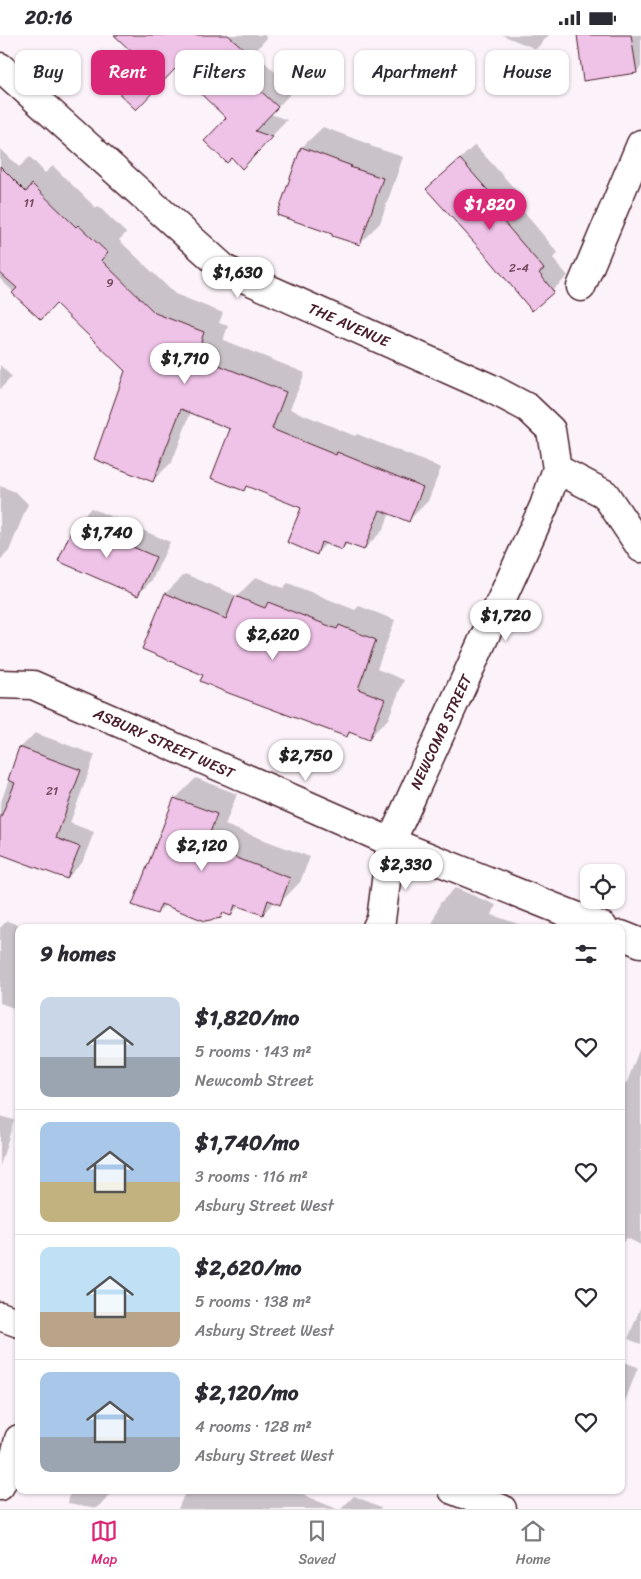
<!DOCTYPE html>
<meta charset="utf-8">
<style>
:root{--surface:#fff;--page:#f2f2f3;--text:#2b2b33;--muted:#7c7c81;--line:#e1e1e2;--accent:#db2777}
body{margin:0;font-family:Sriracha,sans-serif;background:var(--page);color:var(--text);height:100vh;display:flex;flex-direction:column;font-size:19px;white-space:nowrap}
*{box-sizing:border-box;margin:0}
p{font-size:16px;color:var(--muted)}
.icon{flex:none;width:28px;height:28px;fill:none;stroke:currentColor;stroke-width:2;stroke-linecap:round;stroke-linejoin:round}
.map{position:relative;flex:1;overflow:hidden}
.drawer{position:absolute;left:15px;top:889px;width:610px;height:570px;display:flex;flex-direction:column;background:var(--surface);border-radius:10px;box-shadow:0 1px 4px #0004}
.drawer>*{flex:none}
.hud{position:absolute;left:15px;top:15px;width:611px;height:45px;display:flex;gap:10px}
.fabs{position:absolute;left:580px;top:829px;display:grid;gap:10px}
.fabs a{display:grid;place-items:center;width:45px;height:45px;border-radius:10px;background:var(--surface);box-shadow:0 1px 4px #0004;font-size:25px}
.price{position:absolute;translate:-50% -42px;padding:0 11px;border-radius:18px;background:#fff;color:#222;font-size:16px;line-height:32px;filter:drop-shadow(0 1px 2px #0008)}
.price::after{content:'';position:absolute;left:50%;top:30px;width:15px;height:11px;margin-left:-8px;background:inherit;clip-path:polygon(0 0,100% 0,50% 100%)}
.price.selected{background:var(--accent);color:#fff}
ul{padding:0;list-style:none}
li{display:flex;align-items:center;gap:15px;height:125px;padding:0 25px}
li+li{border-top:1px solid var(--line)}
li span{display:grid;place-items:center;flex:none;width:140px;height:100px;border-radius:10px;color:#555}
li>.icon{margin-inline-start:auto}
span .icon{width:60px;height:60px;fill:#fffc;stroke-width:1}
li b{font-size:21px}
h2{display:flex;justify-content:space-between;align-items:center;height:60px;padding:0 25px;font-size:21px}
.pill{padding:0 18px;border-radius:10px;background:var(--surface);box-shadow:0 1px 4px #0004;font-size:18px;line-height:45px}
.pill.selected{background:var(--accent);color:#fff}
.status{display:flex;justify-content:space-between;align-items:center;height:35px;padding:0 25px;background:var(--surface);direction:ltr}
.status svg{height:14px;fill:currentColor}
.menu{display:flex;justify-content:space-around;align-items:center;height:70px;border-top:1px solid var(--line);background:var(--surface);font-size:14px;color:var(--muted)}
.menu a{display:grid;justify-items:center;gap:2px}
.menu .selected{color:var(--accent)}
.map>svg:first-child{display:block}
.shadow{fill:#0003}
.building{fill:#efc2e7;stroke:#4a1f2b}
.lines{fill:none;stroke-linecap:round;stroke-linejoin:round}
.minor-casing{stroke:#4a1f2b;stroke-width:31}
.minor{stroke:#fff;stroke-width:28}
.labels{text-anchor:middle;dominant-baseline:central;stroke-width:5;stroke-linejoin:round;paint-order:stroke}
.number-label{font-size:12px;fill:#73485a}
.street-label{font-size:15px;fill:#4a1f2b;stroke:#fff}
</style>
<div class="status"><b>20:16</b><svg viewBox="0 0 49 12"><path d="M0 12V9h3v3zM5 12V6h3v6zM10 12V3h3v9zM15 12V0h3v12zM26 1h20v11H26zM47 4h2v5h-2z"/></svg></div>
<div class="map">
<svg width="641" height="1474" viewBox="0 0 641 1474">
<rect width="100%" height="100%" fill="#fcf3fa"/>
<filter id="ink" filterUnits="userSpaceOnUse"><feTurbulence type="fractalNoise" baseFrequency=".02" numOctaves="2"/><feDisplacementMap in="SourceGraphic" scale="10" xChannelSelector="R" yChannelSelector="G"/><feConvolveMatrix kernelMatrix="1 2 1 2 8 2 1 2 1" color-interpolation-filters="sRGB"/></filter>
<g filter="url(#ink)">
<g class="shadow">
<path d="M116 0H264L267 3 254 17 294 55 271 79 287 85 259 115 175 33 137 20Z"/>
<path d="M502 0H549L536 14Z"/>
<path d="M578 0H641V32L636 37Z"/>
<path d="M323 92 371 110 370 111 403 122 380 188 359 209 302 112Z"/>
<path d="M475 110 524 164 518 170 558 218 553 223 568 241 532 274 491 225 428 154Z"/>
<path d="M0 113 19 132 30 122 45 138 53 131 96 173 98 171 126 198 119 205 175 259 223 278 219 288 228 291 223 305 305 338 290 374 355 401 357 399 441 433 428 466 409 485 390 478 383 495 364 514 348 508 342 514 327 508 316 518 302 472 248 450 244 454 232 393 191 377 172 427 152 446 127 336 56 268 41 283 0 244Z"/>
<path d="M0 330 12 342 0 354Z"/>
<path d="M0 451 16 457 28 469 9 516 0 525Z"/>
<path d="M91 473 170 507 152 545 138 560 77 488Z"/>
<path d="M185 539 237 561 256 542 283 553 288 548 355 575 359 571 395 585 377 634 404 645 388 684 369 703 351 697 347 701 205 639 166 558Z"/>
<path d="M35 698 95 720 70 788 94 797 82 828 67 843 0 817V770L20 713Z"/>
<path d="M196 743 237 759 225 790 310 822 300 847 280 868 275 866 263 879 240 870 231 879 225 877 220 882 166 869 157 878 175 764Z"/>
<path d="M455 853 496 870 492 880 527 892H431L440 868Z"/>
<path d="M7 886 25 892H19V975L0 968V893Z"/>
<path d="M641 1010V1210L627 1203 621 1209V1050L627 1047Z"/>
<path d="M0 1081 14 1085 0 1131Z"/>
<path d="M641 1271V1309L628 1304Z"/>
<path d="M621 1326 638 1332 621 1377Z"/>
<path d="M70 1455H113L112 1459 97 1473 68 1468Z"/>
<path d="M186 1455H291L337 1474H178Z"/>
<path d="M354 1461 381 1472 380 1474H341Z"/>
</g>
<g class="building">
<path d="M114 0H228L251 20 238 35 278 72 255 96 272 102 242 134 232 123 227 128 204 106 226 83 175 34 136 75 108 48 135 20Z"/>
<path d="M577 0H631L637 38 583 46Z"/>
<path d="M301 112 352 131 350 132 383 143 360 210 332 201V199L277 180Z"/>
<path d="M460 124 510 180 503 186 544 234 539 238 554 257 532 276 490 225 426 154Z"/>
<path d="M0 131 26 157 32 149 76 192 78 190 108 218 101 225 155 278 204 297 201 307 209 311 204 324 286 357 272 394 336 420 337 417 423 452 409 487 380 475 364 515 345 508 342 515 321 507 317 520 287 507 301 473 246 451 244 456 211 443 230 394 181 374 153 447 94 424 125 336 56 269 41 285 12 258 17 253 0 238Z"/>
<path d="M75 487 156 522 138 561 58 526Z"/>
<path d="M165 558 226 584 235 561 265 573 268 567 337 594 339 590 376 605 358 654 385 664 369 705 349 697 347 702 223 656 200 646 203 640 142 614Z"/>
<path d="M19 712 81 735 56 803 80 812 67 844 0 819V784L15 748 8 745Z"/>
<path d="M174 763 217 779 205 811 290 843 280 870 268 865 263 880 235 870 231 881 223 878 221 883 205 886 161 869 157 879 132 870Z"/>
</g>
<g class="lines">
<defs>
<g id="minor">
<path d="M0 32 226 235 490 353 528 373 551 395 557 434 544 471 391 807 381 885 377 892"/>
<path d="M581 252 641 109"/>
<path d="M557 434 605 459 641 513"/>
<path d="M0 649 33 650 391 807 603 892"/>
<path d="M621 900 641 908"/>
<path d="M0 1281 19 1288"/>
<path d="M0 1451 15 1421 19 1404"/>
<path d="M453 1455 502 1474"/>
</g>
</defs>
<use href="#minor" class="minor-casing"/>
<use href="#minor" class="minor"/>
</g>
</g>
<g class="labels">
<g class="number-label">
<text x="29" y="168">11</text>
<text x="519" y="233">2-4</text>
<text x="110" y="248">9</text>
<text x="52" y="756">21</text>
</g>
<g class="street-label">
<text transform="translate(349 290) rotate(24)">THE AVENUE</text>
<text transform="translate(441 697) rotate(-65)">NEWCOMB STREET</text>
<text transform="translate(164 708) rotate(24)">ASBURY STREET WEST</text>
</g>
</g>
</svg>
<div class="fabs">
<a><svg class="icon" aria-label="locate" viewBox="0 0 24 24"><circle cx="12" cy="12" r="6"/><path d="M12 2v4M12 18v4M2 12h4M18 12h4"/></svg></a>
</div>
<b class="price selected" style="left:490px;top:196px">$1,820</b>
<b class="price" style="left:238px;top:264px">$1,630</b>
<b class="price" style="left:185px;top:350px">$1,710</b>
<b class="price" style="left:107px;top:524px">$1,740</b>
<b class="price" style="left:506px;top:607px">$1,720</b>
<b class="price" style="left:273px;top:626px">$2,620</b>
<b class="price" style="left:306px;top:747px">$2,750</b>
<b class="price" style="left:202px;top:837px">$2,120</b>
<b class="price" style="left:406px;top:856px">$2,330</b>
<div class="hud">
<a class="pill">Buy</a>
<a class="pill selected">Rent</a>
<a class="pill">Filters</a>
<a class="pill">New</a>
<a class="pill">Apartment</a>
<a class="pill">House</a>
</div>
<section class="drawer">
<h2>9 homes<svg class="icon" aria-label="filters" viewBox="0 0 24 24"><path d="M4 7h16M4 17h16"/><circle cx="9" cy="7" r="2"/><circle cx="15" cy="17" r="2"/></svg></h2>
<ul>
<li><span style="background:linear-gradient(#c9d6e8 60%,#9aa5b1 0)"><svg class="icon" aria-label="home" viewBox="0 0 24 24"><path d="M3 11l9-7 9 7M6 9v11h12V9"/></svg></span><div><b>$1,820/mo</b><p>5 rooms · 143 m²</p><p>Newcomb Street</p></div><svg class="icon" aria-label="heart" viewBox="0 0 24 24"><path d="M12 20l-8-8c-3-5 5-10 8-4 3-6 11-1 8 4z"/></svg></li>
<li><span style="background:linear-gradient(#a9c7e8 60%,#c2b280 0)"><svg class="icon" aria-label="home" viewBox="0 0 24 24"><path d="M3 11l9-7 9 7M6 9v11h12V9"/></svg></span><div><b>$1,740/mo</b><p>3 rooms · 116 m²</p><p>Asbury Street West</p></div><svg class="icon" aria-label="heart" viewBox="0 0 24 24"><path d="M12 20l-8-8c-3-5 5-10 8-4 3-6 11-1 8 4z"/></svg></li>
<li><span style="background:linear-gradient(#bfe0f5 65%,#b9a48a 0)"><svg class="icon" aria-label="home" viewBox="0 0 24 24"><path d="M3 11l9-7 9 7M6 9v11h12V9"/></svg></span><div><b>$2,620/mo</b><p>5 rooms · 138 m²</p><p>Asbury Street West</p></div><svg class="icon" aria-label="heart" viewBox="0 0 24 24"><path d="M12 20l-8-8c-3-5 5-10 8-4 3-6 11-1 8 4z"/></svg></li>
<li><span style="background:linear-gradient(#a9c7e8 65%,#9aa5b1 0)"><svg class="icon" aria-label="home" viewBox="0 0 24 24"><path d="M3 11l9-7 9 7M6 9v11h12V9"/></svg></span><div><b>$2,120/mo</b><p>4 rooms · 128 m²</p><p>Asbury Street West</p></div><svg class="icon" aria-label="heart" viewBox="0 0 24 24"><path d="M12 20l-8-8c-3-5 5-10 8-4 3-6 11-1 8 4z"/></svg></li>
</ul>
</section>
</div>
<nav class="menu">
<a class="selected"><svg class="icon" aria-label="map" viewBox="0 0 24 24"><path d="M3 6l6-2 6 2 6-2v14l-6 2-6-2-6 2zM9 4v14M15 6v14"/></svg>Map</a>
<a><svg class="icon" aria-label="saved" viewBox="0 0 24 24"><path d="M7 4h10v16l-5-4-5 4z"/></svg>Saved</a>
<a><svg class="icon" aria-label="home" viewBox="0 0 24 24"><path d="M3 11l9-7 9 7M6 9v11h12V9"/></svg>Home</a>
</nav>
